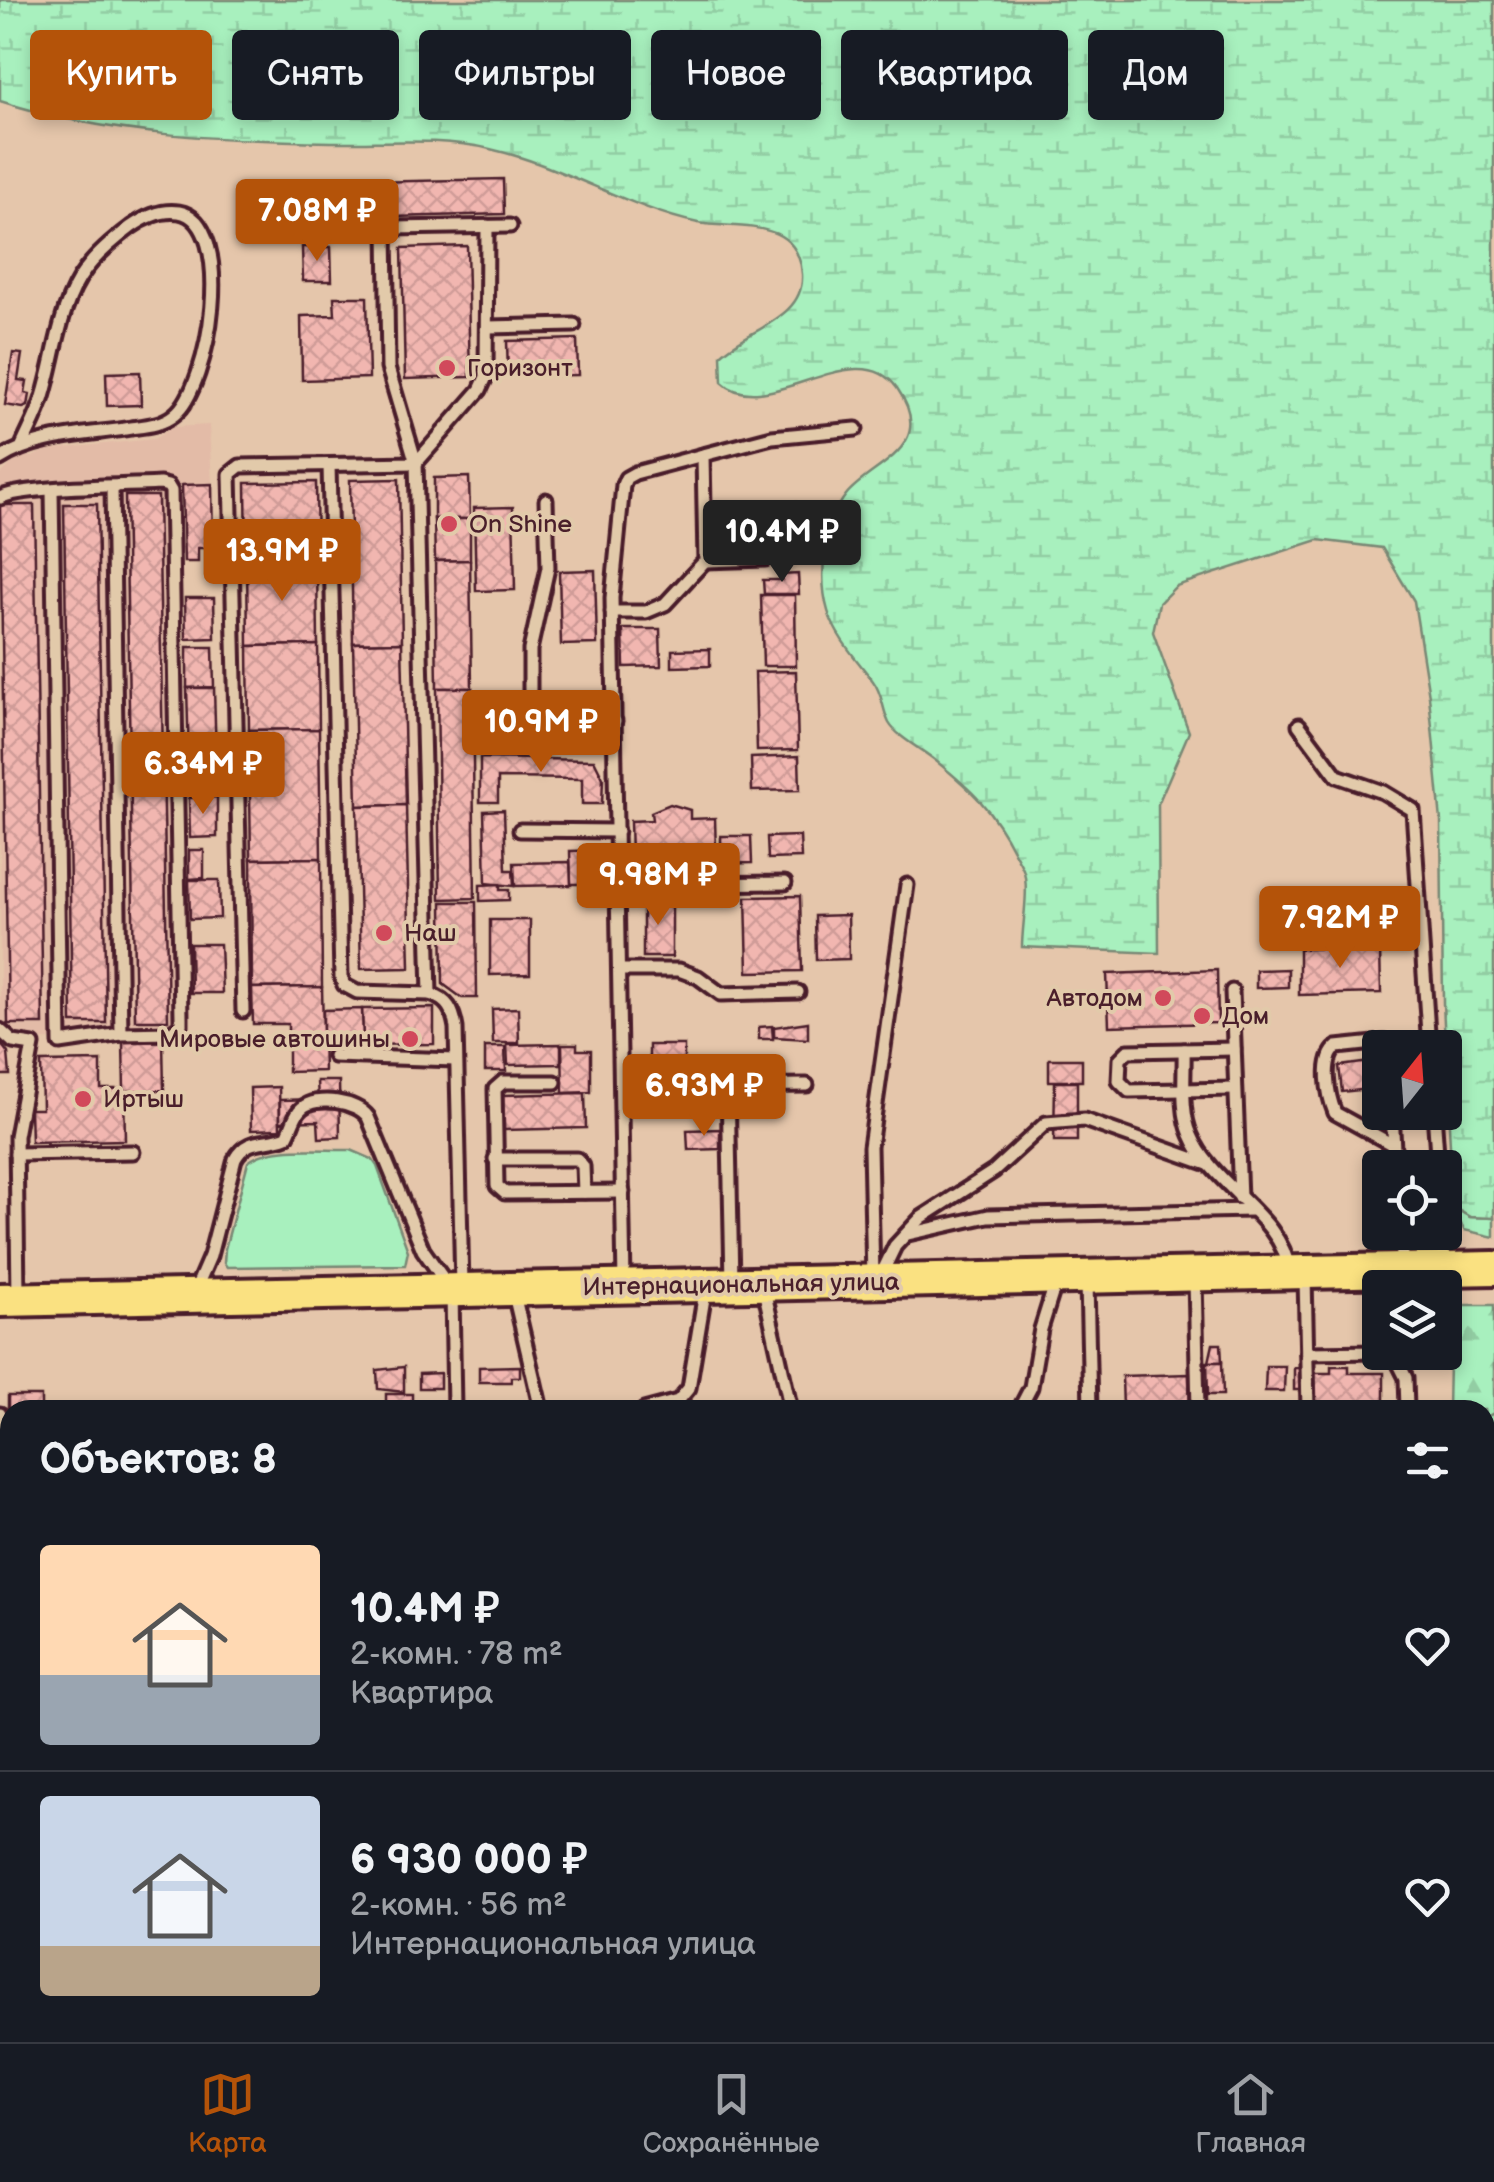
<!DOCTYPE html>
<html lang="ru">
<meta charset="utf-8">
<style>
:root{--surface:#171b24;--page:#20242c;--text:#f1f3f6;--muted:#9ea1a6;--line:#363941;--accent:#b45309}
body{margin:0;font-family:"Balsamiq Sans",sans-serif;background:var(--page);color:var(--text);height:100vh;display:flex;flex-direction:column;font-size:38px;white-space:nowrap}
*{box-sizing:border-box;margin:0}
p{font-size:32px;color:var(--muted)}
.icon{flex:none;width:55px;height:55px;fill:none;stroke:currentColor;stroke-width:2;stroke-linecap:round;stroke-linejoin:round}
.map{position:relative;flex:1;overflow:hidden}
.sheet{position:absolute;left:0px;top:1400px;width:1495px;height:642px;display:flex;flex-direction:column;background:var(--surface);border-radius:30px 30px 0 0;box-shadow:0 5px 15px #0003}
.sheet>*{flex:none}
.top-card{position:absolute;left:30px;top:30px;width:1435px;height:90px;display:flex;gap:20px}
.needle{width:65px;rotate:17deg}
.buttons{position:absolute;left:1362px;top:1030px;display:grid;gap:20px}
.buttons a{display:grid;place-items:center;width:100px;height:100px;border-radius:10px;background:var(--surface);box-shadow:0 5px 15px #0003;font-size:50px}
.price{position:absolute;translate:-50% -85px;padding:0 22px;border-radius:10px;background:var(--accent);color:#fff;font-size:32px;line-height:65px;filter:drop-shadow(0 2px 5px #0008)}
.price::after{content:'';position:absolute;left:50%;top:60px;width:30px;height:22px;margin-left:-15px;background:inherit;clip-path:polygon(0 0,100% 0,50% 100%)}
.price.active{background:#222;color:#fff}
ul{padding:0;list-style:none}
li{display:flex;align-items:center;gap:30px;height:250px;padding:0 40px}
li+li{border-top:2px solid var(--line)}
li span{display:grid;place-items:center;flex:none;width:280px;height:200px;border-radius:10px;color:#555}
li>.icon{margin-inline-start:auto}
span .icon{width:120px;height:120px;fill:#fffc;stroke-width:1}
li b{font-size:42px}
h2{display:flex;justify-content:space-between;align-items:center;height:120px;padding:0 40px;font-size:42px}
.pill{padding:0 35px;border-radius:10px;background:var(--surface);box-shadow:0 5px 15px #0003;font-size:35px;line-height:90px}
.pill.active{background:var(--accent);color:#fff}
.tabs{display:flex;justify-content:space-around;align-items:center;height:140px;border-top:2px solid var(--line);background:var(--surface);font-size:28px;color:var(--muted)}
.tabs a{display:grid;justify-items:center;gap:5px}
.tabs .active{color:var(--accent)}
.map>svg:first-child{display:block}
.built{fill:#e3bba7}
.green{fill:#a8f0be;stroke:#798874;stroke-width:2.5}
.forest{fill:url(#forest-firs);stroke:#798874;stroke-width:2.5}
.wetland{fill:url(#wetland-marsh);stroke:#798874;stroke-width:2.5}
.building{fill:url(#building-cross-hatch);stroke:#4a1f2b;stroke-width:2.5}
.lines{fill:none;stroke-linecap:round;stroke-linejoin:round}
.service-casing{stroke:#4a1f2b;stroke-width:19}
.primary-casing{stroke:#4a1f2b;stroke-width:40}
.service{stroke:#e2caaa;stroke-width:11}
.primary{stroke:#fae181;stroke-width:32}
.poi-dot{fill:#d1495b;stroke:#e2caaa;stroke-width:4}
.labels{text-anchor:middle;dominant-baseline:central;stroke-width:8;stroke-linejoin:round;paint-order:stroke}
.poi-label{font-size:25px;fill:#4a1f2b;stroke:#e2caaa;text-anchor:start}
.street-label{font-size:25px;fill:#4a1f2b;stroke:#e2caaa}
</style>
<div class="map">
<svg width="1494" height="2042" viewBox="0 0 1494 2042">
<defs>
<pattern id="forest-firs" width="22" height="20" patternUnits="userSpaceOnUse" patternTransform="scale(2.5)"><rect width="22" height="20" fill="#a8f0be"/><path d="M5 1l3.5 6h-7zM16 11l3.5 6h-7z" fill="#92cda3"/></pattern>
<pattern id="wetland-marsh" width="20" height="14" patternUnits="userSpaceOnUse" patternTransform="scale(2.5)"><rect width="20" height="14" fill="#a8f0be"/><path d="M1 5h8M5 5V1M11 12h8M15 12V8" fill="none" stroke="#92cda3"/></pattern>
<pattern id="building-cross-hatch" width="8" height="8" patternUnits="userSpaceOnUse" patternTransform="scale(2.5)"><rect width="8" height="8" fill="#f1b6b0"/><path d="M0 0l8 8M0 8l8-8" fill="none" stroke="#d09c98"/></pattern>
</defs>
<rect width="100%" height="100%" fill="#e5c6ab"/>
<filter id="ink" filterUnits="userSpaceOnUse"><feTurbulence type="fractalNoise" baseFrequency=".01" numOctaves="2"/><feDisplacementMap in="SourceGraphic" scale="20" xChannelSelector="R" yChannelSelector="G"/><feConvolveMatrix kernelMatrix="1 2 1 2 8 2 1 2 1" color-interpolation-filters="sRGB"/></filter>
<g filter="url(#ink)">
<path class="built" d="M209 425 212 484 178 486 187 1038 0 1041V475L20 455 33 457 45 450 154 439 173 427Z"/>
<g class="green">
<path d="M351 1150 372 1159 377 1166 408 1251 405 1265 227 1267 224 1263 225 1249 248 1162C269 1144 323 1151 351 1150Z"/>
<path d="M1453 1207 1470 1217 1494 1218V1237L1464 1230Z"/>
</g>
<path class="forest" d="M1454 1305H1494V1413L1485 1418V1410H1448L1450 1314Z"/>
<g class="wetland">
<path d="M0 0H1494V1218L1470 1217 1453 1207 1443 1003 1441 821 1429 696 1414 601 1382 548 1318 540 1176 586 1159 603 1153 632 1189 732 1158 804 1159 953 1022 947C1022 927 1029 891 1024 872 1022 865 1017 858 1014 852 993 810 972 790 936 761 923 750 897 737 889 723 882 709 883 694 873 681 858 661 835 636 828 611 818 577 824 523 846 495 872 463 939 449 897 388 857 331 765 424 722 382L721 355C747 329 805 319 802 274 798 216 736 230 698 223 627 208 562 165 490 149 440 137 382 143 331 142 219 140 108 136 0 101Z"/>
<path d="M1494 1413V2042H1071L1070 2033 1485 2032V1418Z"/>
</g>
<g class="building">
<path d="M503 179 504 214 279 220 278 184Z"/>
<path d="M467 246 470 377 405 379 402 248Z"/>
<path d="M302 247H331L332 281H303Z"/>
<path d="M334 297H367L369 378 302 380 301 316 335 315Z"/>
<path d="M577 339 578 375 508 376 507 341Z"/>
<path d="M13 353 22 354 18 380 27 381 25 393 30 394 28 406 23 408 5 405Z"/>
<path d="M140 372 141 405 107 406 106 373Z"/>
<path d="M469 477 470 519H434V478Z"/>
<path d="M399 479 402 642 353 643 350 480Z"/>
<path d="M316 482 317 563 247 564 246 483Z"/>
<path d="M212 484 213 548H198V562H184L182 485Z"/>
<path d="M125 496H158L168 1020H135Z"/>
<path d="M762 502H795L797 550 763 551Z"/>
<path d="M64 504H97L106 1023H72Z"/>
<path d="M0 505H34L43 1024H8Z"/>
<path d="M513 507 515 590 476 591 474 508Z"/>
<path d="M434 519H470V560L435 561Z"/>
<path d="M470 560 472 688H437L435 561Z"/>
<path d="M317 563 318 645 248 646 247 564Z"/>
<path d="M595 570 597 644 561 645 559 571Z"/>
<path d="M798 574 799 594H764L763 580H782L781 575Z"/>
<path d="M761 595H795L796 666H763Z"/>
<path d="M185 598H214L215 638 186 639Z"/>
<path d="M623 629H660L661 666 624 667Z"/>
<path d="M402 642 406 805 357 806 353 643Z"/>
<path d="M318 645 319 729 249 730 248 646Z"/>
<path d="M187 647H213L214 687 187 688Z"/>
<path d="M710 649V666L672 667V650Z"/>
<path d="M796 671 798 750 757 751 755 672Z"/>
<path d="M187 688H214L217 795 190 796Z"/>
<path d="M437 688H472L475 898 440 899Z"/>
<path d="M319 729 321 858 251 859 249 730Z"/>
<path d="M799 756 800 790 752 791 751 758Z"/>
<path d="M480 758 594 760 603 778 602 804H582V779L498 778V802H480Z"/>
<path d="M217 797V837L190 838 189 798Z"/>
<path d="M670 804 690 810V819L715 818 716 853 631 856 630 821 652 820 651 812Z"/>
<path d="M406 805 410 968 361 969 357 806Z"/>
<path d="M504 810 506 870H513L514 886 486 883 484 811Z"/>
<path d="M721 836H751L752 863 721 864Z"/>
<path d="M800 836 801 858 768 859 767 837Z"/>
<path d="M189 850H204V878L189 879Z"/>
<path d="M608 850V884H571L570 851Z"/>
<path d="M321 858 322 987 252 988 251 859Z"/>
<path d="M570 862 571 885 515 886 514 863Z"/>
<path d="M189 880H219L220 918 190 919Z"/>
<path d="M500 884V890H509V900L480 901V885Z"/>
<path d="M800 896 802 971 748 972 746 897Z"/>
<rect x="643" y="899" width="29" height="58"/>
<path d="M442 902H476L477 998H462L443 984Z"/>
<path d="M848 915 849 959 816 960 815 916Z"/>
<path d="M490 920H530V974L490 975Z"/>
<path d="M190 944H220L222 993H191Z"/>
<path d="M1380 948 1381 993 1299 995V949Z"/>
<path d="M1288 969V987L1256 988V970Z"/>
<path d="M1217 970 1218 1023 1109 1026 1107 974Z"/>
<path d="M322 987 324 1071 288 1072V1024H253L252 988Z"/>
<path d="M434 1008V1044L363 1045 362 1009Z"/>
<path d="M518 1008 519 1043H493L492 1009Z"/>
<path d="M362 1009 363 1045H323V1010Z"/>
<path d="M808 1022V1039L774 1037V1027Z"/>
<path d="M772 1026 773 1039H759V1027Z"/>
<path d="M163 1041 164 1090 124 1091 123 1042Z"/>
<path d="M0 1043 8 1053 10 1075H0Z"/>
<path d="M561 1044V1064L508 1065 507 1045Z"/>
<path d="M562 1044H577V1050H591V1092L563 1093Z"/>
<rect x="649" y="1045" width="35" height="19"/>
<path d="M485 1047H505L506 1071H485Z"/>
<rect x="1049" y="1059" width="33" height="22"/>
<path d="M101 1061V1089H124L125 1140 31 1142 30 1109H42L41 1062Z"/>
<path d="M1378 1061 1380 1088 1342 1092 1339 1066Z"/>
<path d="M317 1081H339L340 1137 319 1138 318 1121 280 1122V1100L318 1099Z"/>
<path d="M1055 1082H1077V1141H1054Z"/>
<path d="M279 1087 280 1129 251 1130 250 1088Z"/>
<path d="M585 1093 586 1128 504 1130 503 1095Z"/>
<path d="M720 1129V1149L688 1150 687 1130Z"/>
<path d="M1213 1344H1221L1222 1362H1209Z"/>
<path d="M1207 1362H1222L1223 1395H1208Z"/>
<path d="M520 1366V1377H511V1382H479V1367Z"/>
<path d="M1266 1366H1285L1284 1391H1265Z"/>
<path d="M1331 1366H1349V1373H1384V1410H1316L1315 1373H1331Z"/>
<path d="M404 1367V1392L378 1389 377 1370Z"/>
<rect x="1294" y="1368" width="9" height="22"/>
<path d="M440 1373V1388H419V1374Z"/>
<path d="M1189 1374 1190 1410H1123L1122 1376Z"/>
<rect x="386" y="1394" width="26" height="16"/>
<rect x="8" y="1396" width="33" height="12"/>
</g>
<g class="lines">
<defs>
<g id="service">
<path d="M276 230 510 226"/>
<path d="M488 327 574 325"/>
<path d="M0 459C36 435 89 435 131 428 146 426 162 425 174 415 210 388 237 222 179 212 161 209 145 217 131 227 115 239 98 253 86 269 59 304 56 355 43 397 38 414 29 430 22 446"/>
<path d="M329 465 341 977 344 985 357 992 430 994 416 463 388 368 386 228"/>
<path d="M52 490 60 1043 121 1034"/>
<path d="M0 498C19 486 130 486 160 484L168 486 171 491 181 1017V1025L170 1033 121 1034 112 487"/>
<path d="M546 500 548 568 530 650V710L545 720 615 721"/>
<path d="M705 561 765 559"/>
<path d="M612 612H646L665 604 705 561 703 455 772 437 856 429"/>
<path d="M1299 725 1337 776 1383 792 1413 810 1429 1048"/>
<path d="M520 830 617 831"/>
<path d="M618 885 785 883"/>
<path d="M619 970H679L698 977 721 994 798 992"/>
<path d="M1232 991 1240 1198"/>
<path d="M430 994C448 1000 453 1010 456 1028L462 1287"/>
<path d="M243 1011 230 474 240 466 416 463 480 390 486 377 487 226"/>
<path d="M0 1030 13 1042 33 1045 16 1136 18 1296"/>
<path d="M1234 1049 1128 1051 1120 1059 1119 1081 1129 1091 1235 1089"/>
<path d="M1184 1050C1185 1076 1180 1110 1191 1135 1212 1186 1282 1216 1289 1270"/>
<path d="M334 1056 456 1060"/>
<path d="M555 1082H503L495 1089 497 1186 505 1193 623 1192"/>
<path d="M728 1086 732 1282"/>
<path d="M661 1087 807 1085"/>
<path d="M1392 1112 1395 1168"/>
<path d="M1434 1112 1438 1168"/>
<path d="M1393 1145 1335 1113C1328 1096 1321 1059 1337 1047L1384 1042 1394 1048"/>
<path d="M16 1154 133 1152"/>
<path d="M495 1159H577L583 1166 584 1192"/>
<path d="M1400 1232 1403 1266"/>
<path d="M1442 1232 1444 1265"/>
<path d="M908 1234 988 1216 1251 1210"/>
<path d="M880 1277 895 1246 921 1218 994 1171 1046 1123 1084 1120 1208 1164"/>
<path d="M1305 1277 1308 1410"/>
<path d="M873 1278 870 1147 907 885"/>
<path d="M1195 1279 1198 1410"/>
<path d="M1087 1282 1090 1410"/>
<path d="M624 1284 612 598 623 485 626 478 635 473 703 455"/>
<path d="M763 1285 791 1410"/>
<path d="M194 1293 210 1256 235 1159C248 1136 266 1145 287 1136 292 1128 294 1114 302 1108 316 1095 357 1101 368 1117L423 1250 452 1291 454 1410"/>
<path d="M514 1294 541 1410"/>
<path d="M1393 1352 1406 1378 1407 1409"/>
<path d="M1307 1353 1380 1352"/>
<path d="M644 1410 678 1401 689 1388 706 1286"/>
<path d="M1019 1410 1031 1387 1041 1329 1056 1281"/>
<path d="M0 1414 10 1435"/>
</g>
<path id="primary" d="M0 1300 1494 1268"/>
</defs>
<use href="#service" class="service-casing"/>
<use href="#primary" class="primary-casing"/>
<use href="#service" class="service"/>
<use href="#primary" class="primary"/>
</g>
</g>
<g class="poi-dot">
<circle cx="447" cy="368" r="10"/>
<circle cx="449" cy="524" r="10"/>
<circle cx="384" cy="933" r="10"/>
<circle cx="1163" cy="998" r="10"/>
<circle cx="1202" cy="1016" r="10"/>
<circle cx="410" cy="1039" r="10"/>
<circle cx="83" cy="1099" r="10"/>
</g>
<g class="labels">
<g class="poi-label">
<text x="467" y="368">Горизонт</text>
<text x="469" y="524">On Shine</text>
<text x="404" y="933">Наш</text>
<text x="1143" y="998" text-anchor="end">Автодом</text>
<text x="1222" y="1016">Дом</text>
<text x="390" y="1039" text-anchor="end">Мировые автошины</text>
<text x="103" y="1099">Иртыш</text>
</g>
<g class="street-label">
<text transform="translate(741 1285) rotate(-1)">Интернациональная улица</text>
</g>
</g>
</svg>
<div class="buttons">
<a><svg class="needle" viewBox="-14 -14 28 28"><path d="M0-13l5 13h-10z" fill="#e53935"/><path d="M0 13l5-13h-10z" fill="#9ea1a6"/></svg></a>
<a><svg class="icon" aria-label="locate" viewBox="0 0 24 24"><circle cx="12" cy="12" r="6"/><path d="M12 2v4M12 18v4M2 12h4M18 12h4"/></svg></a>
<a><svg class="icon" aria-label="layers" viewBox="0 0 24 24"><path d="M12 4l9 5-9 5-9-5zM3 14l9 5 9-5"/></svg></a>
</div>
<b class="price" style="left:317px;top:264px">7.08M ₽</b>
<b class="price active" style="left:782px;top:585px">10.4M ₽</b>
<b class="price" style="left:282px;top:604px">13.9M ₽</b>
<b class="price" style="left:541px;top:775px">10.9M ₽</b>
<b class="price" style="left:203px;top:817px">6.34M ₽</b>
<b class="price" style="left:658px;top:928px">9.98M ₽</b>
<b class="price" style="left:1340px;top:971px">7.92M ₽</b>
<b class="price" style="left:704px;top:1139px">6.93M ₽</b>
<div class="top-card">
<a class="pill active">Купить</a>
<a class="pill">Снять</a>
<a class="pill">Фильтры</a>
<a class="pill">Новое</a>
<a class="pill">Квартира</a>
<a class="pill">Дом</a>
</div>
<section class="sheet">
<h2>Объектов: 8<svg class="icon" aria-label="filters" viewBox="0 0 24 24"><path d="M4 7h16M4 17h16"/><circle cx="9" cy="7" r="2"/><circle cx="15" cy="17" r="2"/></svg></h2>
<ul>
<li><span style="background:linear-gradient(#ffd9b3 65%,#9aa5b1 0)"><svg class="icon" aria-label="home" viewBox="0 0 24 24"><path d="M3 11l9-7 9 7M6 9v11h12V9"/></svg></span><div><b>10.4M ₽</b><p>2-комн. · 78 m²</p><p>Квартира</p></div><svg class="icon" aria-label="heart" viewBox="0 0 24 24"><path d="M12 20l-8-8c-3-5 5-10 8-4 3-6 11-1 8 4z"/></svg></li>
<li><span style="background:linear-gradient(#c9d6e8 75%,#b9a48a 0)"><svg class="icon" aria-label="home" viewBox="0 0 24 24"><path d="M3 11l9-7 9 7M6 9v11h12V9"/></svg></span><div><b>6 930 000 ₽</b><p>2-комн. · 56 m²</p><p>Интернациональная улица</p></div><svg class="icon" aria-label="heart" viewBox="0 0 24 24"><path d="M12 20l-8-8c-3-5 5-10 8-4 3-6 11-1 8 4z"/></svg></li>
</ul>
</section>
</div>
<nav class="tabs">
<a class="active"><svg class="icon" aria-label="map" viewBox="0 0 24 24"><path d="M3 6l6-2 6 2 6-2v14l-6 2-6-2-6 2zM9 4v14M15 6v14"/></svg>Карта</a>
<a><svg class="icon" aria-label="saved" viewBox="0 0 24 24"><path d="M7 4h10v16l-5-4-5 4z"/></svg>Сохранённые</a>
<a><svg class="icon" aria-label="home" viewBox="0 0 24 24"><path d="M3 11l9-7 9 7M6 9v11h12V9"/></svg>Главная</a>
</nav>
